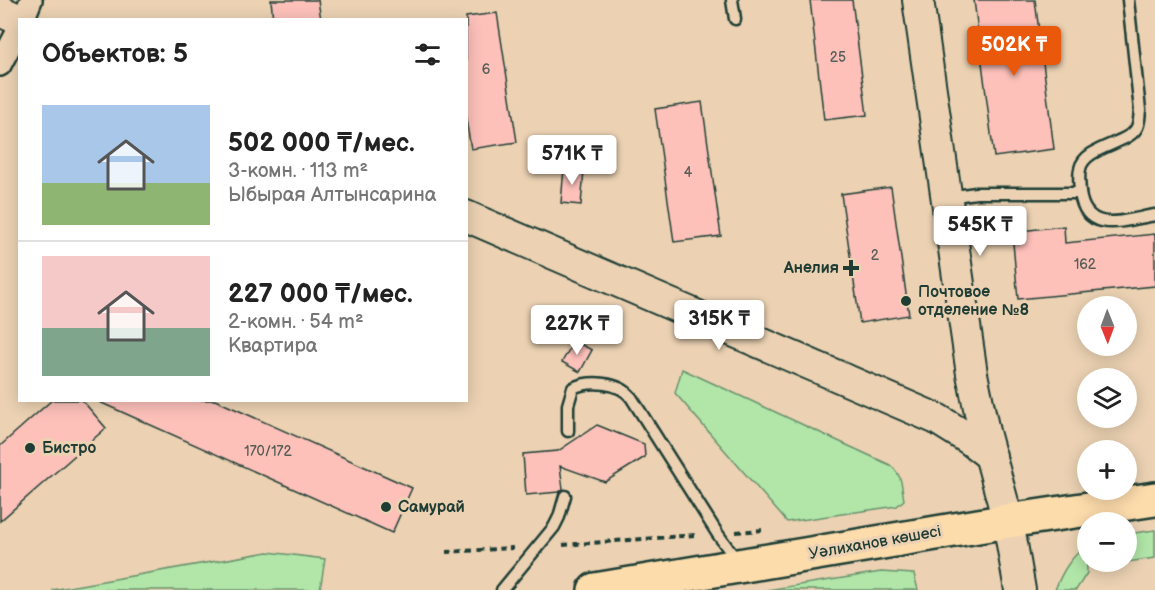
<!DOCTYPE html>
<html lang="ru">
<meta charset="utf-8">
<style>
:root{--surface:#fff;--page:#f2f2f2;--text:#222;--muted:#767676;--line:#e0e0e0;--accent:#ea580c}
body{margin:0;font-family:"Balsamiq Sans",sans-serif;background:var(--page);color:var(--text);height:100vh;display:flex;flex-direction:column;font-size:22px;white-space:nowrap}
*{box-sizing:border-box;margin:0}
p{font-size:20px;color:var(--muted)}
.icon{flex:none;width:33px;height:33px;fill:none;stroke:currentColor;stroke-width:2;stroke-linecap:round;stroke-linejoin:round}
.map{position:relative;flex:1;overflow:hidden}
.sheet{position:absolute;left:18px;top:18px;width:450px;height:384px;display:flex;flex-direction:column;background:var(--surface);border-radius:0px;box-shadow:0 3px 15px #0003}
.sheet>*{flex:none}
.needle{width:39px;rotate:179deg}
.buttons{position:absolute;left:1077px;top:296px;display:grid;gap:12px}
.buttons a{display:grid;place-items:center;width:60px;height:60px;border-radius:50%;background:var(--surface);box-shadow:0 3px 15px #0003;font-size:30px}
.price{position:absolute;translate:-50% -51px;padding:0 14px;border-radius:6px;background:#fff;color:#222;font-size:20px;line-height:39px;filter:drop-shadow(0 2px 3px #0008)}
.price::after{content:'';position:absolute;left:50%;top:36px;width:18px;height:14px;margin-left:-9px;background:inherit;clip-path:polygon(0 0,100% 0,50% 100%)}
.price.selected{background:var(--accent);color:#fff}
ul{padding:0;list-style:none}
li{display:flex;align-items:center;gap:18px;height:150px;padding:0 24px}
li+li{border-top:2px solid var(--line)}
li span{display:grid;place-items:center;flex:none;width:168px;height:120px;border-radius:0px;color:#555}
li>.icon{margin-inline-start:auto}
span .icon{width:72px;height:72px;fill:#fffc;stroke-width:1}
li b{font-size:26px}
h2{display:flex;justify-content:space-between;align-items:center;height:72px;padding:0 24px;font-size:26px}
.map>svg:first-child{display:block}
.green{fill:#b1e6a8;stroke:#68926e;stroke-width:1.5}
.building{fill:#fdc1ba;stroke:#1f3d34;stroke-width:1.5}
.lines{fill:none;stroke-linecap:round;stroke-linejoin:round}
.lane-casing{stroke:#1f3d34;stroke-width:15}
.street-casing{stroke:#1f3d34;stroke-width:26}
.secondary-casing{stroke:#1f3d34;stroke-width:34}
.highway-casing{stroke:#1f3d34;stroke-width:38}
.path{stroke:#1f3d34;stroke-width:4;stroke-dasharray:6 4.5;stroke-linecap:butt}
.lane{stroke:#ecd2b3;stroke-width:10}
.street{stroke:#ecd2b3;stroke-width:21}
.secondary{stroke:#ecd2b3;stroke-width:30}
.highway{stroke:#fddcac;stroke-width:33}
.poi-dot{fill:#1f3d34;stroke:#ecd2b3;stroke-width:2}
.labels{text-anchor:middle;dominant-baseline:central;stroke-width:6;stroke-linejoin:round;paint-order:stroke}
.number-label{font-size:14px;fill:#565e56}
.poi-label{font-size:16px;font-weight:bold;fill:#1f3d34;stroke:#ecd2b3;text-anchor:start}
.street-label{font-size:16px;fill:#1f3d34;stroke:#ecd2b3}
</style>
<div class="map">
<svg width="1155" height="590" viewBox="0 0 1155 590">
<rect width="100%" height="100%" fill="#ecd2b3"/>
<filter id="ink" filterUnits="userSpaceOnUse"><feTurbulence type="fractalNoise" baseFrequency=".0167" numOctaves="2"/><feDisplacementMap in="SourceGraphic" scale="12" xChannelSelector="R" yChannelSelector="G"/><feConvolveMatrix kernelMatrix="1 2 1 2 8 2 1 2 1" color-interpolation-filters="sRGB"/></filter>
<g filter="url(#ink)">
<g class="green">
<path d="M682 369 890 465C903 476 901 484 904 500L897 506 787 522 675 393Z"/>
<path d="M1155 530V558L1106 565 1105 561H1126L1127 534Z"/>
<path d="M1086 546 1087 573 1076 590H1055C1062 572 1070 558 1086 546Z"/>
<path d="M268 552 325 559 320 590H52Z"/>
<path d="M881 572 914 574 918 590H767Z"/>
</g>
<g class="building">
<path d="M271 0H318L321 20H273Z"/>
<path d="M810 0H852L867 115 824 120Z"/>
<path d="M974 0H1035L1054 149 994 157Z"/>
<path d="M497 13 517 142 471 149 466 119V17Z"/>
<path d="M702 102 721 236 674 242 655 109Z"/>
<path d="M564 168 584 170 581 205 561 203Z"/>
<path d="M891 187 909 315 860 323 841 194Z"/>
<path d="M1064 226 1065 243 1155 234V286L1018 299 1012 232Z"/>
<path d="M574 341 592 350 580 372 562 362Z"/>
<path d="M52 400H82L106 428 0 521V446Z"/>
<path d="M95 400H215L412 488 392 533Z"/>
<path d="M597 425 644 444 645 457 605 482 560 466 563 489 559 492 526 495 523 454 558 451Z"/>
</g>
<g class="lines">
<defs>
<g id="lane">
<path d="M732 0 735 19"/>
<path d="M1080 193C1086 236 1125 220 1155 215"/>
<path d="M948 197 976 193H1080C1080 186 1078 177 1080 169 1084 147 1127 144 1136 129 1140 123 1139 116 1140 110L1128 0"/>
<path d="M568 431V405L573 388C590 380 619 382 631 397L717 533 737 561"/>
<path d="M502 590 554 527 559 517 565 496"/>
</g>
<g id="street">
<path d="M23 20 31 0"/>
<path d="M0 65 20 27"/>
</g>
<g id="secondary">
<path d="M918 0 972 374 984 432 1008 521 1020 590"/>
<path d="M0 11 20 20"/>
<path d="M466 216 937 419 969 439 991 456"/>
</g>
<path id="highway" d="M595 590 1008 521 1155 499"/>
</defs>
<use href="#lane" class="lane-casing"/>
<use href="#street" class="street-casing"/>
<use href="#secondary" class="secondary-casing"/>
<use href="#highway" class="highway-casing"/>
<g class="path">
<path d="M736 532 762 530"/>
<path d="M563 545 696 535"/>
<path d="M446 552 513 548"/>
</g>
<use href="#lane" class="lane"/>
<use href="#street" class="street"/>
<use href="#secondary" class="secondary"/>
<use href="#highway" class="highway"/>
</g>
</g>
<g class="poi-dot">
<path d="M848 259h6v6h6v6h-6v6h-6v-6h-6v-6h6z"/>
<circle cx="906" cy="301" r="6"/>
<circle cx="30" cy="448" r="6"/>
<circle cx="386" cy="507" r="6"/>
</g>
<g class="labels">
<g class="number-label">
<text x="838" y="57">25</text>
<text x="486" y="69">6</text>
<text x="688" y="172">4</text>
<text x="875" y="255">2</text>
<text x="1085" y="264">162</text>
<text x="268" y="451">170/172</text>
</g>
<g class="poi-label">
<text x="839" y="268" text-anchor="end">Анелия</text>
<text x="918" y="292">Почтовое<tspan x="918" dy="18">отделение №8</tspan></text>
<text x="42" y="448">Бистро</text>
<text x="398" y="507">Самурай</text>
</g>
<g class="street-label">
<text transform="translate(875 543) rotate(-10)">Уәлиханов көшесі</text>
</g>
</g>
</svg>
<div class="buttons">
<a><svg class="needle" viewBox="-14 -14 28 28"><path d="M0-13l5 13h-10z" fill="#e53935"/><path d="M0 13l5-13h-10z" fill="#767676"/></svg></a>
<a><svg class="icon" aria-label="layers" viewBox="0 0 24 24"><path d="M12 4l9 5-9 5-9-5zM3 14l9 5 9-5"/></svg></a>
<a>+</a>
<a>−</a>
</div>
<b class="price selected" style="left:1014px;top:77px">502K ₸</b>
<b class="price" style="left:572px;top:186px">571K ₸</b>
<b class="price" style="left:980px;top:257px">545K ₸</b>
<b class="price" style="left:719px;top:351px">315K ₸</b>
<b class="price" style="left:577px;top:356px">227K ₸</b>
<section class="sheet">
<h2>Объектов: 5<svg class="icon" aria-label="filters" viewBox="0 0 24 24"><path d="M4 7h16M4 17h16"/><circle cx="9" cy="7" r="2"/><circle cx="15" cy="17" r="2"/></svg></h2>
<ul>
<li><span style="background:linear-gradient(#a9c7e8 65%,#8fb573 0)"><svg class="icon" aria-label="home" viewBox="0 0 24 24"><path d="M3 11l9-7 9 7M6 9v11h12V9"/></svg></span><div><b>502 000 ₸/мес.</b><p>3-комн. · 113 m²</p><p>Ыбырая Алтынсарина</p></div></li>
<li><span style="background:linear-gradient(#f6c9c9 60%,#7fa58c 0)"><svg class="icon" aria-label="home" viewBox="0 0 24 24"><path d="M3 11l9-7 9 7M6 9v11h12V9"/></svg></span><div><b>227 000 ₸/мес.</b><p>2-комн. · 54 m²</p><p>Квартира</p></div></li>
</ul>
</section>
</div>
